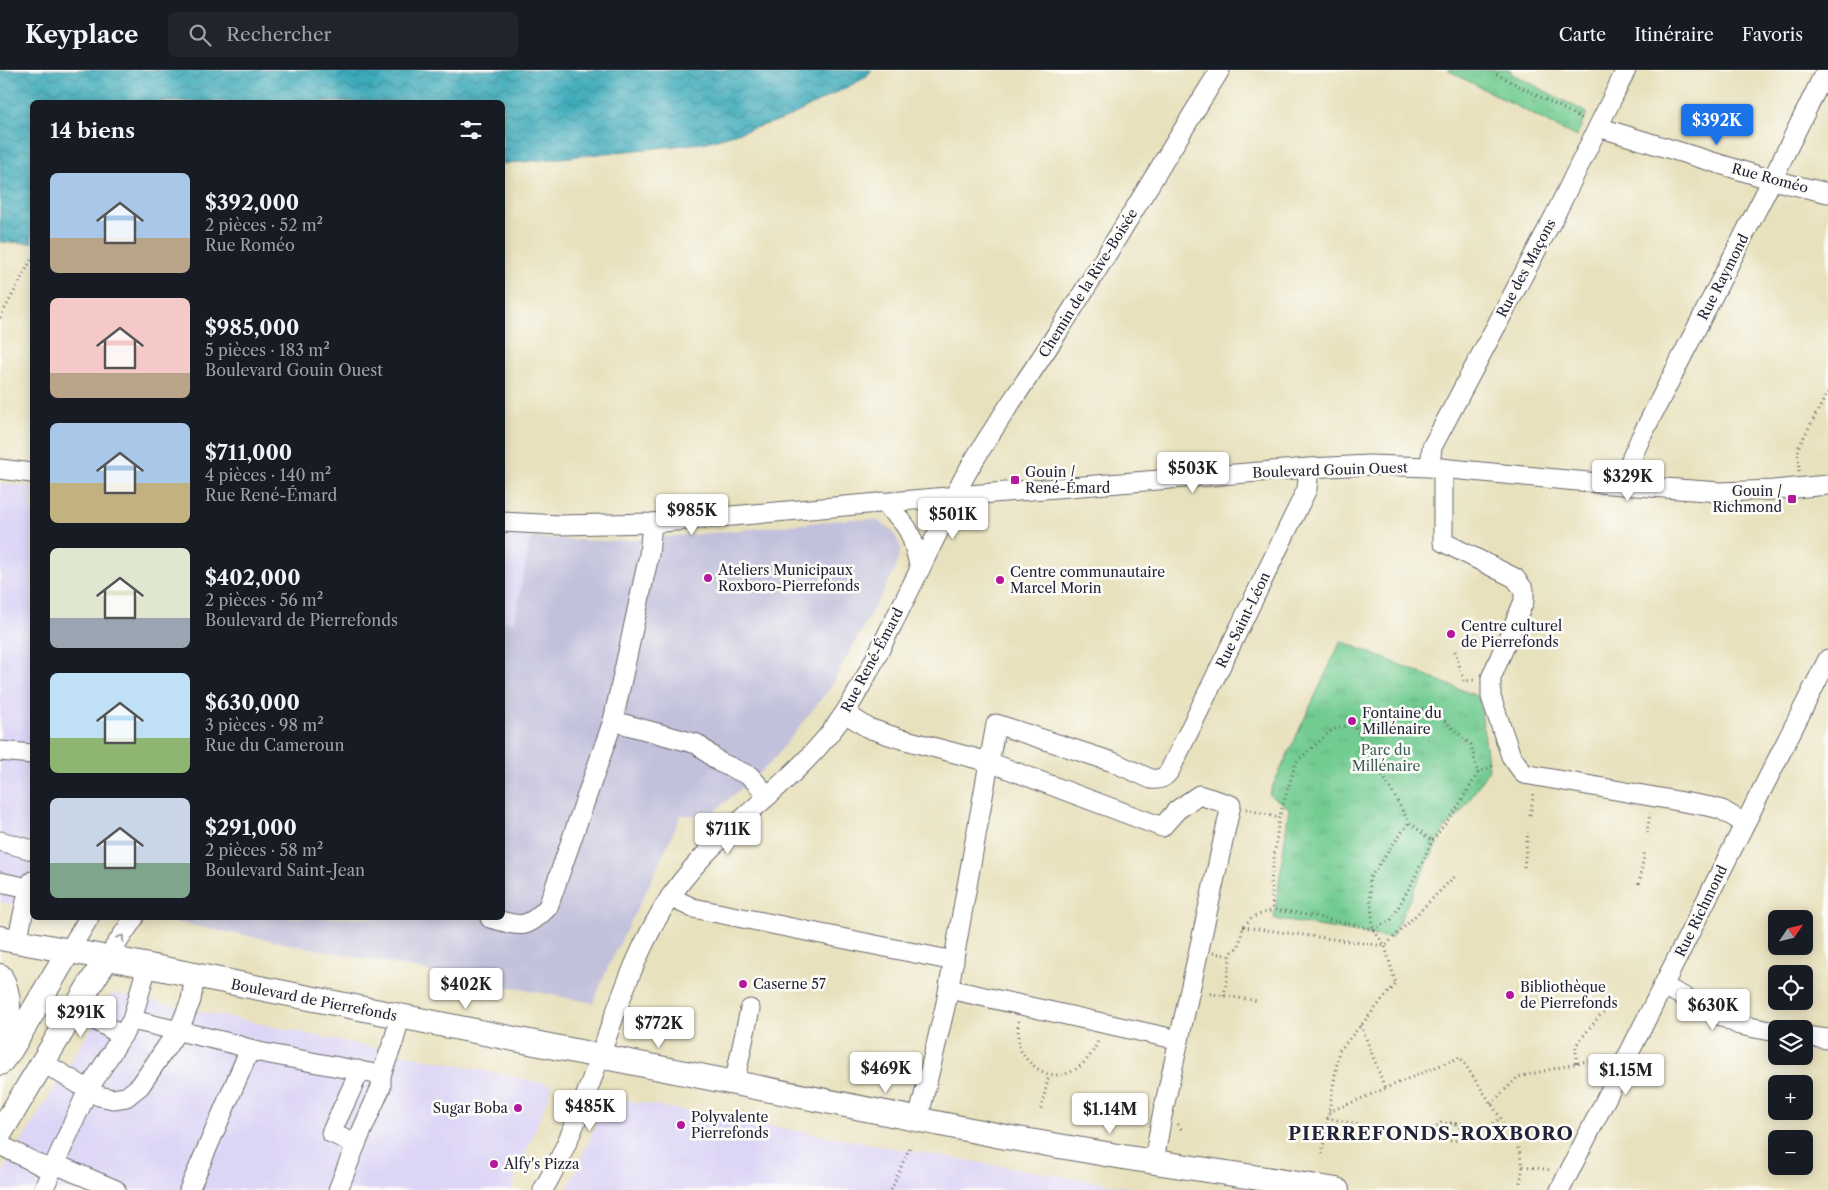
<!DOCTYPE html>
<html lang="fr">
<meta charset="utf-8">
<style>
:root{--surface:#171b24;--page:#20242c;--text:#f1f3f6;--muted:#9ea1a6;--line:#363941;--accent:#1a73e8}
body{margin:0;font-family:"Libre Caslon Text",serif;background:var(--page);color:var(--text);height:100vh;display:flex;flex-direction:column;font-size:19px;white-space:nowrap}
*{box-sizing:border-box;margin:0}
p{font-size:16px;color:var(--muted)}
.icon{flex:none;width:28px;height:28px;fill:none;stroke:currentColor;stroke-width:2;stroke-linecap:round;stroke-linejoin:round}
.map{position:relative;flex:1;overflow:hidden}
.side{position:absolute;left:30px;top:30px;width:475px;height:820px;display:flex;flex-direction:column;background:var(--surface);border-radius:8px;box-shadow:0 2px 12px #0003}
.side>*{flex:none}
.needle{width:32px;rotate:55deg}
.buttons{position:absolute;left:1768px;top:840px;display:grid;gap:10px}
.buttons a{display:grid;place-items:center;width:45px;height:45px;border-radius:8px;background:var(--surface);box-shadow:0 2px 12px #0003;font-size:25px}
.price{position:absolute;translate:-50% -42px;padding:0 11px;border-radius:5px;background:#fff;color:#222;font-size:16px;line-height:32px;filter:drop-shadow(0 1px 2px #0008)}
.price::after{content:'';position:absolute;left:50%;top:30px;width:15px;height:11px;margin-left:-8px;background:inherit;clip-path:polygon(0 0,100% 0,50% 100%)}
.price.on{background:var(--accent);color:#fff}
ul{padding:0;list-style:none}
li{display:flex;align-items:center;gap:15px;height:125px;padding:0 20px}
li span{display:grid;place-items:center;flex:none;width:140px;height:100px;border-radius:8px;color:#555}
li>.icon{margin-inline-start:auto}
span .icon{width:60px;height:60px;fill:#fffc;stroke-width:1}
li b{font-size:21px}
h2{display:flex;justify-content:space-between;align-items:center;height:60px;padding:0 20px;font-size:21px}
header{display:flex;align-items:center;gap:30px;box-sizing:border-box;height:70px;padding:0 25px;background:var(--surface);border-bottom:1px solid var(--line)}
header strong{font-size:24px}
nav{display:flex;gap:28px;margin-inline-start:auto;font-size:18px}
.search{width:350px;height:45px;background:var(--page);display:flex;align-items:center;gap:12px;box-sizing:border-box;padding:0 18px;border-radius:8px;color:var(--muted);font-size:19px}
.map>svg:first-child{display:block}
.built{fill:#ddd5f6}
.industrial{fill:#c2c1dc}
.grass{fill:url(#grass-tufts);stroke:#4a7766}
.water{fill:url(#water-waves);stroke:#2f667a}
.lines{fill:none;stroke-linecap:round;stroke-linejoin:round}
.minor-casing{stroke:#676568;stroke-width:21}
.major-casing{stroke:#676568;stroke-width:26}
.path{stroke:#676568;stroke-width:3;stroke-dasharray:1 4;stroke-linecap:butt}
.minor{stroke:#fff;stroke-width:19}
.major{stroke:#fff;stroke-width:24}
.oneway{stroke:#9c9ca7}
.poi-dot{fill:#b5179e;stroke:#fdfcf7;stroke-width:2}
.labels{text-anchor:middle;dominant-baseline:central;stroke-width:5;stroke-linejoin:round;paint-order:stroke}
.street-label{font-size:14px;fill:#22223b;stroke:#fdfcf7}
.poi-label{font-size:14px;fill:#22223b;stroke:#fdfcf7;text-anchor:start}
.park-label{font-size:14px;fill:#3e5e59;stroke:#fdfcf7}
.district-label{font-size:19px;font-weight:bold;letter-spacing:1px;fill:#22223b;stroke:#fdfcf7}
</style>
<header>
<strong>Keyplace</strong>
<div class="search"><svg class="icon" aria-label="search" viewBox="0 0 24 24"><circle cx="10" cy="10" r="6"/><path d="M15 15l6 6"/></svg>Rechercher</div>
<nav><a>Carte</a><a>Itinéraire</a><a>Favoris</a></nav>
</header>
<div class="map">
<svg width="1828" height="1120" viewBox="0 0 1828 1120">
<defs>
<pattern id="grass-tufts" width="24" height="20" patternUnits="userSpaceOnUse" patternTransform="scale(1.25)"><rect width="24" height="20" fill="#72cc92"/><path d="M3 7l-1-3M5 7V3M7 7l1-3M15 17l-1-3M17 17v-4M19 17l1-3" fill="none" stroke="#62af7f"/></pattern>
<pattern id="water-waves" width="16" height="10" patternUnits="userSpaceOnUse" patternTransform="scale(1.25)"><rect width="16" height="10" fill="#3caaba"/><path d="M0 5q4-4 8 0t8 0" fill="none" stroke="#328a98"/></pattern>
</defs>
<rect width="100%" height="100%" fill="#fdfcf7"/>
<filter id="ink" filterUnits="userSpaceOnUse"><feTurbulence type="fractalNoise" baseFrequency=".02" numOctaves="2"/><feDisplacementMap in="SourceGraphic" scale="10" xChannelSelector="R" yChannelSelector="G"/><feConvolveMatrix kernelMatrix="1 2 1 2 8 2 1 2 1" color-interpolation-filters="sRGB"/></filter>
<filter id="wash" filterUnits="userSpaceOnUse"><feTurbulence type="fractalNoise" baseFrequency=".0096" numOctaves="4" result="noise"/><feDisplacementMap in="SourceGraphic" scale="20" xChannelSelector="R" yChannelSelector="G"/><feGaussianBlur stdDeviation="1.12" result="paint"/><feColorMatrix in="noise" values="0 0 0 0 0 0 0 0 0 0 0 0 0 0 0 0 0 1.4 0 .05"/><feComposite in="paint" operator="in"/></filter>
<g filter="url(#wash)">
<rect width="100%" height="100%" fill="#e8e1bd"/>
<g class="built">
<path d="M0 413 32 417V838L0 832Z"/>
<path d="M502 465 531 468 514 553 503 550Z"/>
<path d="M113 923 553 1015 511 1120H0V1106Z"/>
<path d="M608 1027 922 1083 1147 1120H567Z"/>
</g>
<path class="industrial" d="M851 449 876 450 892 460 901 477 895 500 830 618 770 694 709 746 681 745 650 813 609 895 593 933 155 848H502L503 551 514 552 531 468 605 471 636 470Z"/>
<g class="grass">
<path d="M1447 0H1511V3L1587 43 1576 67Z"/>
<path d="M1341 571 1479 627 1489 699 1461 743 1443 761 1391 868 1274 849 1289 738 1269 724Z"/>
</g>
<path class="water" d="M0 0H872L865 8 785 49 703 73 503 94 502 32H32V173L0 172Z"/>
</g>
<g filter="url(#ink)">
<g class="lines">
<defs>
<g id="minor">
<path d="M1598 57 1772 110 1828 123"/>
<path d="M1430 397 1432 377 1554 147 1626 0"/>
<path d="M1443 398V472L1515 508 1524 520V531L1491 608V627L1511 686 1524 704 1712 737 1722 740 1744 753"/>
<path d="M0 399 32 403"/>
<path d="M1625 415 1628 396 1641 367 1772 110 1826 0"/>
<path d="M882 432C910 455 912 464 920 499"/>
<path d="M502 452 560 455 652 453 981 424 1309 398 1369 395 1430 397 1609 414 1720 422 1773 420 1828 415"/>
<path d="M845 643 868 658 898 668 989 692 1162 757 1177 740 1199 725 1231 735 1161 1051 1154 1091"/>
<path d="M613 651 697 674 719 692 750 706 768 726"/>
<path d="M0 681 32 684"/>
<path d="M0 771 32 780"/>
<path d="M0 812 29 818"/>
<path d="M670 827 693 838 954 891"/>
<path d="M490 848C520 856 525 861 548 837L613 651 649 485 652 453"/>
<path d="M17 871 29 818 32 811"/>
<path d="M68 882 89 848"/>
<path d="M107 888 134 848"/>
<path d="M1663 916 1739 955 1776 962"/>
<path d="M949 919 1179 970"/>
<path d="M76 938 122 966"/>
<path d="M132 950 234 974 259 982 381 1005 394 970 400 947"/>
<path d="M1804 966 1828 969"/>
<path d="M42 992 99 1026 113 1029 126 1027 140 1016 180 957 191 930 195 906"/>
<path d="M358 1000 356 1009 331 1063 356 1074 381 1017V1005"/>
<path d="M734 1014 750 939"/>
<path d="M918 1050 946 933 996 654 1113 692 1151 709C1160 710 1165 708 1170 700L1307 419 1309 398"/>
<path d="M0 1075 52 1101"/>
<path d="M55 1094 116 1120"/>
<path d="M43 1120 88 1020 132 950 147 896"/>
<path d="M189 1120 250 979"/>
<path d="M338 1120 356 1074"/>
<path d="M543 1120C594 1032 610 928 662 840 709 760 796 718 846 641 863 615 876 587 890 559 909 522 927 484 946 446 952 432 958 418 966 404 993 356 1026 312 1056 265 1112 178 1165 88 1220 0"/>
<path d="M1560 1120 1828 589"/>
</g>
<g id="major">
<path d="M0 868 124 891 1006 1067 1129 1088 1337 1120"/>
<path d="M0 906C13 929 8 951 0 974"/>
<path d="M0 993 11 979 68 882"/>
<path d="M0 1063 91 913 107 888"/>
</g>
</defs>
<use href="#minor" class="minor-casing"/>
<use href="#major" class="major-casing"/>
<g class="path">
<path d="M1494 0 1496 4 1585 50"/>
<path d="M0 248 31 190"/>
<path d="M1799 401 1798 378 1828 322"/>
<path d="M1455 581 1464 611 1474 610"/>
<path d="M1430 637 1471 675 1478 703 1457 738 1432 771 1411 815 1391 850 1373 859 1293 842 1273 840 1271 812 1279 748 1296 692 1332 660 1392 643Z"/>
<path d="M1353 653 1409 752 1432 771"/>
<path d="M1478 703 1496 694"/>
<path d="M1246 739 1279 748"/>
<path d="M1530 745 1534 723"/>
<path d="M1647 763 1650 743"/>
<path d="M1524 797 1528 762"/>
<path d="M1639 814 1645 780"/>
<path d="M1243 857 1385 876 1456 805"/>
<path d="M1213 883 1231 886"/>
<path d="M1205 923 1259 931"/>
<path d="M1224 926 1231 883 1239 876 1243 857 1252 847 1273 840"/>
<path d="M1018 951C1019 961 1016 971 1021 981 1024 987 1029 992 1034 996 1060 1018 1090 996 1099 968"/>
<path d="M1361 955 1385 1018"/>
<path d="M1576 993V975L1602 943 1607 940"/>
<path d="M1491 1034 1518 1007 1609 986"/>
<path d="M1041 1039 1049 1005"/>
<path d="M1329 1042 1460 987 1516 1071 1523 1096 1520 1113"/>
<path d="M1327 1048 1357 1054 1376 1060 1400 1056 1414 1063H1425L1441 1053 1461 1054 1473 1059 1479 1060 1486 1058 1500 1049"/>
<circle cx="1452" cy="1062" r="9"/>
<path d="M1178 1054 1183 1062"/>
<path d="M1426 1063 1444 1066"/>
<path d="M1322 1084 1339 981 1396 914 1385 876 1373 859 1369 809 1409 752"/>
<path d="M1523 1096 1551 1100"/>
<path d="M891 1120 911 1074"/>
</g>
<use href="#minor" class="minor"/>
<use href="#major" class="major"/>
</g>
<defs><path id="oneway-chevron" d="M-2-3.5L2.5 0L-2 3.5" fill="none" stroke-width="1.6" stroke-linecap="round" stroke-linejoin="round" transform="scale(1.25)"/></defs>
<use class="oneway" href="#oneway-chevron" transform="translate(121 868) rotate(-56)"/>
</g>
<g class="poi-dot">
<rect x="1010" y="405" width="10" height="10" rx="2.5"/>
<rect x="1787" y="424" width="10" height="10" rx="2.5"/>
<circle cx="708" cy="508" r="5"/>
<circle cx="1000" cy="510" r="5"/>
<circle cx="1451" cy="564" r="5"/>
<circle cx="1352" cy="651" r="5"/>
<circle cx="743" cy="914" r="5"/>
<circle cx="1510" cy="925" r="5"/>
<circle cx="518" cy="1038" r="5"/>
<circle cx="681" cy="1055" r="5"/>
<circle cx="494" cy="1094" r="5"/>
</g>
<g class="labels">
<g class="street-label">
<text transform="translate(1770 108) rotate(15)">Rue Roméo</text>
<text transform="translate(1526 198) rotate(-62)">Rue des Maçons</text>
<text transform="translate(1723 207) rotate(-63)">Rue Raymond</text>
<text transform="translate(1088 213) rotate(-58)">Chemin de la Rive-Boisée</text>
<text transform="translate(1330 400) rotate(-2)">Boulevard Gouin Ouest</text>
<text transform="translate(1243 550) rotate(-64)">Rue Saint-Léon</text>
<text transform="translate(872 590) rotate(-62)">Rue René-Émard</text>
<text transform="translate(1701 841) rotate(-64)">Rue Richmond</text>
<text transform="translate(314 930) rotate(11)">Boulevard de Pierrefonds</text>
</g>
<g class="poi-label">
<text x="1025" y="402">Gouin /<tspan x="1025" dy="16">René-Émard</tspan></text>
<text x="1782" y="421" text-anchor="end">Gouin /<tspan x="1782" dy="16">Richmond</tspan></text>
<text x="718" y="500">Ateliers Municipaux<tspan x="718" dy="16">Roxboro-Pierrefonds</tspan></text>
<text x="1010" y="502">Centre communautaire<tspan x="1010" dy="16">Marcel Morin</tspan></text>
<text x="1461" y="556">Centre culturel<tspan x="1461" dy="16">de Pierrefonds</tspan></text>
<text x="1362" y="643">Fontaine du<tspan x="1362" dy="16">Millénaire</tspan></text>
<text x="753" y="914">Caserne 57</text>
<text x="1520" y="917">Bibliothèque<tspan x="1520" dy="16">de Pierrefonds</tspan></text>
<text x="508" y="1038" text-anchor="end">Sugar Boba</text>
<text x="691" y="1047">Polyvalente<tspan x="691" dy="16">Pierrefonds</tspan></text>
<text x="504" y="1094">Alfy's Pizza</text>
</g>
<g class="park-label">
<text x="1386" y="680">Parc du<tspan x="1386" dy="16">Millénaire</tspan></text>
</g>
<g class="district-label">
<text x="1431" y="1063">PIERREFONDS-ROXBORO</text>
</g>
</g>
</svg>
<div class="buttons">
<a><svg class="needle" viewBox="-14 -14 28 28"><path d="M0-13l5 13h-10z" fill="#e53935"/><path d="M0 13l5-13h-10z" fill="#9ea1a6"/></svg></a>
<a><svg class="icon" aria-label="locate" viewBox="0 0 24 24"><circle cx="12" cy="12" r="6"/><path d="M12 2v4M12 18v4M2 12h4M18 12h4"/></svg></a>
<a><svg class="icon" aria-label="layers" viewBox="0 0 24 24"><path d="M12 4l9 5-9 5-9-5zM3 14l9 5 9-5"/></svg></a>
<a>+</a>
<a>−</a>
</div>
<b class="price on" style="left:1717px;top:76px">$392K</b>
<b class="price" style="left:1193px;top:424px">$503K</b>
<b class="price" style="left:1628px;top:432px">$329K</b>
<b class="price" style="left:692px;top:466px">$985K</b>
<b class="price" style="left:953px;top:470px">$501K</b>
<b class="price" style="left:728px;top:785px">$711K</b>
<b class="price" style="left:466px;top:940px">$402K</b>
<b class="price" style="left:1713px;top:961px">$630K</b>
<b class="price" style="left:81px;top:968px">$291K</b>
<b class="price" style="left:659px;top:979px">$772K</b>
<b class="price" style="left:886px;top:1024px">$469K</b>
<b class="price" style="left:1626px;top:1026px">$1.15M</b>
<b class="price" style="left:590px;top:1062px">$485K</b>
<b class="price" style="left:1110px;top:1065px">$1.14M</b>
<section class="side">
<h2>14 biens<svg class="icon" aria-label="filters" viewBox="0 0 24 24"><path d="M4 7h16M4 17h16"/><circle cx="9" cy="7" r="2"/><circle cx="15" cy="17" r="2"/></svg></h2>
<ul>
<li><span style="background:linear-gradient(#a9c7e8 65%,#b9a48a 0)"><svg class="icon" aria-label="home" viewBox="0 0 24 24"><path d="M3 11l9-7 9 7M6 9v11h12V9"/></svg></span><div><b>$392,000</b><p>2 pièces · 52 m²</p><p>Rue Roméo</p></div></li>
<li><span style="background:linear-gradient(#f6c9c9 75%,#b9a48a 0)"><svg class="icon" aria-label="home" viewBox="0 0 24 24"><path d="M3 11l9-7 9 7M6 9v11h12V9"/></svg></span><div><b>$985,000</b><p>5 pièces · 183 m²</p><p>Boulevard Gouin Ouest</p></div></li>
<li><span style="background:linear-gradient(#a9c7e8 60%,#c2b280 0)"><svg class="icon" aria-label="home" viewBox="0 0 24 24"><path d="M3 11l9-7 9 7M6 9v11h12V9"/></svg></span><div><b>$711,000</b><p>4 pièces · 140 m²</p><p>Rue René-Émard</p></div></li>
<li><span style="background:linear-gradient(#dfe7d0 70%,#9aa5b1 0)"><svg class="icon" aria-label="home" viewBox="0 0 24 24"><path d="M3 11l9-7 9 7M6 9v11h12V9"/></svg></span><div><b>$402,000</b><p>2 pièces · 56 m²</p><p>Boulevard de Pierrefonds</p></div></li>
<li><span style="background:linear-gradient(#bfe0f5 65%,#8fb573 0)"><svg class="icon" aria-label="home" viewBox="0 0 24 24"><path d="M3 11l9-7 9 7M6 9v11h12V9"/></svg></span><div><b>$630,000</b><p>3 pièces · 98 m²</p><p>Rue du Cameroun</p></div></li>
<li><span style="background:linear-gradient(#c9d6e8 65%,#7fa58c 0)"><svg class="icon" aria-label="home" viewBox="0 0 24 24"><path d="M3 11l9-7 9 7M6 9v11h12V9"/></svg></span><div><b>$291,000</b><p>2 pièces · 58 m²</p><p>Boulevard Saint-Jean</p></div></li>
</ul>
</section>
</div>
